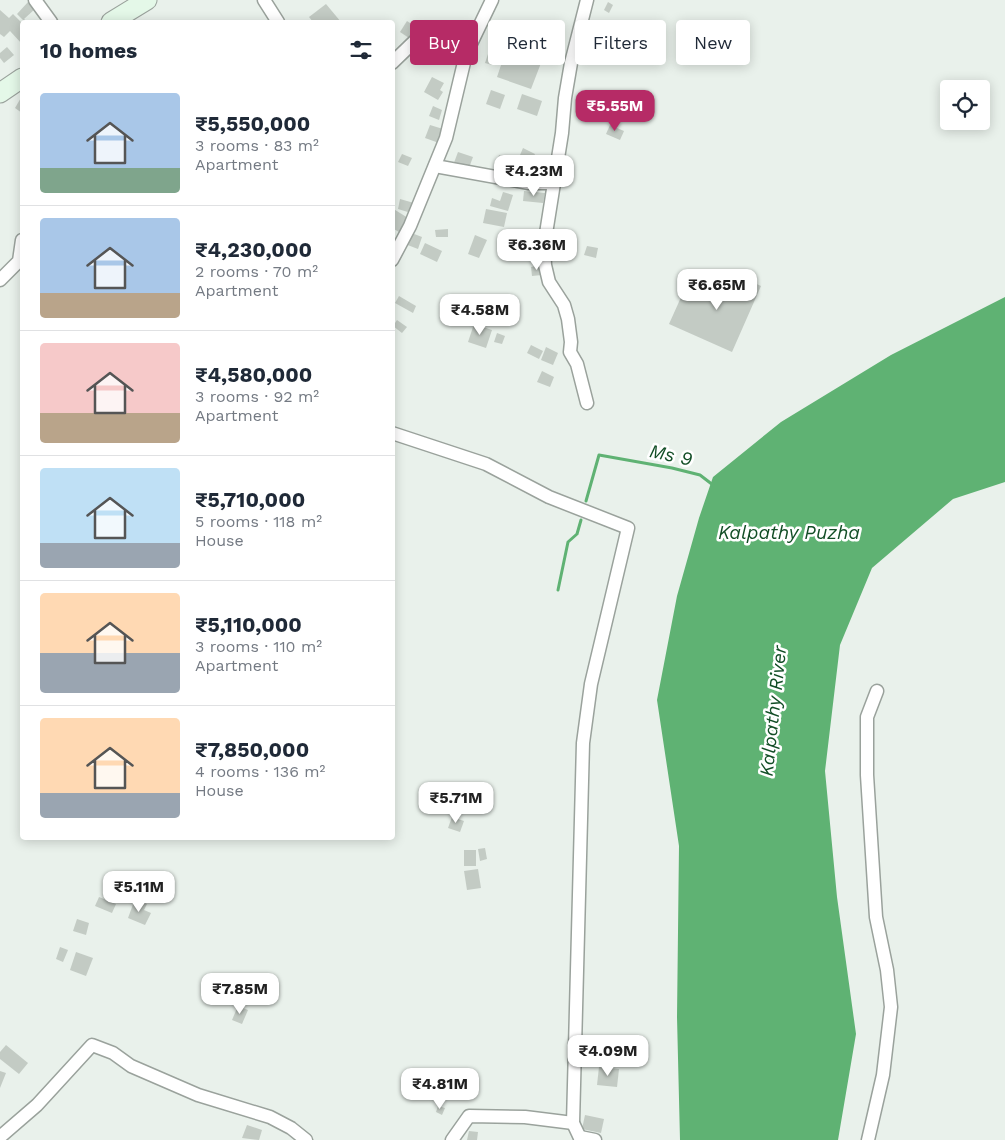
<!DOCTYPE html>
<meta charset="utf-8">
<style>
:root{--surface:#fff;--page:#f6f6f7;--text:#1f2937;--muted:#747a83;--line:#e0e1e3;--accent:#b62b66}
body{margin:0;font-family:"Work Sans",sans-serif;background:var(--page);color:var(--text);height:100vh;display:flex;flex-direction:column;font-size:19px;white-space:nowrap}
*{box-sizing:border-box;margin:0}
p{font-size:16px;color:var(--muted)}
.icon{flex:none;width:28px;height:28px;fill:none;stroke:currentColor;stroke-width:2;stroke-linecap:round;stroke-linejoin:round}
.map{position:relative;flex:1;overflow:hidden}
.drawer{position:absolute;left:20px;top:20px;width:375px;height:820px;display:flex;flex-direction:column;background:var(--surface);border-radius:5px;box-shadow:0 2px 12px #0003}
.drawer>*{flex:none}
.hud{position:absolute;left:410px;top:20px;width:475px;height:45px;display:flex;gap:10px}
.fabs{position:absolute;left:940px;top:80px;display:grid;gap:10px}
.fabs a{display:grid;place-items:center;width:50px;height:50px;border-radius:5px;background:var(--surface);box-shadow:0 2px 12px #0003;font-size:25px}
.price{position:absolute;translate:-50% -42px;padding:0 11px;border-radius:10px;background:#fff;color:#222;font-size:16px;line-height:32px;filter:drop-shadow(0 1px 2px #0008)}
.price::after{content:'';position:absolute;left:50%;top:30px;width:15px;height:11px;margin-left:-8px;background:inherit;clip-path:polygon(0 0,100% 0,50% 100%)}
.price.selected{background:var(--accent);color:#fff}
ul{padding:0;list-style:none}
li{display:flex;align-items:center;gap:15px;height:125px;padding:0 20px}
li+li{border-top:1px solid var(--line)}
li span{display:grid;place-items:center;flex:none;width:140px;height:100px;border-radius:5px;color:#555}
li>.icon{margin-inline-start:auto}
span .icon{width:60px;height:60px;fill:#fffc;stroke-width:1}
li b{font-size:21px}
h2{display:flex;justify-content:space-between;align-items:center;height:60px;padding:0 20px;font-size:21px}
.pill{padding:0 18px;border-radius:5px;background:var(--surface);box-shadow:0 2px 12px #0003;font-size:18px;line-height:45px}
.pill.selected{background:var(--accent);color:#fff}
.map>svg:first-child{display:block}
.water{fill:#5fb273}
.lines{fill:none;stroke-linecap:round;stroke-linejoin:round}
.stream{stroke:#5fb273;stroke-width:3}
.building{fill:#c3cbc4}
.minor-casing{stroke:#9aa29c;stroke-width:15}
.secondary-casing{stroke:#9aa29c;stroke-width:21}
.minor{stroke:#fff;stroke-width:12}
.secondary{stroke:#e4f8e8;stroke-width:19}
.labels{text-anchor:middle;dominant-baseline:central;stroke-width:5;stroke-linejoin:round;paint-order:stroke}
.water-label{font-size:19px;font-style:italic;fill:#124e26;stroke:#fff}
</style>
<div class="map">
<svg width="1005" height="1140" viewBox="0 0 1005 1140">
<rect width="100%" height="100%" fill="#e9f1eb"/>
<path class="water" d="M1005 297V482L953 499 872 568 840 645 825 771 837 897 856 1034 838 1140H680L677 1017 679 846 657 700 677 596 699 518 713 477 781 422 891 355Z"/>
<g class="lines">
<g class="stream">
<path d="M586 501 599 455 672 468 700 475 713 485"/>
<path d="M558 590 568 542 577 534 581 520"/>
</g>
</g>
<g class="building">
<path d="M28 2 35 9 24 19 28 22H22L24 21 17 14Z"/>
<path d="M608 2 613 5 609 13 604 10Z"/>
<path d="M326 4 341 22H313L309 17Z"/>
<path d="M0 10 9 18 13 14 22 23V44L10 31 4 37 0 34Z"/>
<path d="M407 21 416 27 409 38 400 32Z"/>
<path d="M499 28 512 33 506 50 492 44Z"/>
<path d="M523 41 542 48 538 60 519 55 541 63 531 89 497 77 502 62 498 60 500 55 518 61 519 59 510 56 513 45 521 48Z"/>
<path d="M7 47 14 55 4 63 0 58V53Z"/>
<path d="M489 51 496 53 492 65 485 63Z"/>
<path d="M432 77 444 83 440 90 443 92 438 100 424 92Z"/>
<path d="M491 90 505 95 500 109 486 104Z"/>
<path d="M522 94 542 101 537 116 517 109Z"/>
<path d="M22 96V113L15 108Z"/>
<path d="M433 106 442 110 439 120 429 116Z"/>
<path d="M430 125 443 129 439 143 425 138Z"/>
<path d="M610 125 624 131 620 140 606 134Z"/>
<path d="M523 148 535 154 524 179 512 174Z"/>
<path d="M458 152 473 157 467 173 452 168Z"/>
<path d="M402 154 412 158 408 166 398 162Z"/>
<path d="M499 155 514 158 509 182 494 179Z"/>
<path d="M524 191 545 193 543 203 523 201Z"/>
<path d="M503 192 513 195 508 211 490 206 492 198 500 201Z"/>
<path d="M400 199 414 203 411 213 398 209Z"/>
<path d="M392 208 408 218 399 232 392 228Z"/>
<path d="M486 209 507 213 504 227 483 223Z"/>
<path d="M448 229V237H436L435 230Z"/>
<path d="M409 232 422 237 418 249 405 244Z"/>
<path d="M475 235 487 240 479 258 468 254Z"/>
<path d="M425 243 442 251 437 262 420 254Z"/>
<path d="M587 246 598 248 596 258 584 255Z"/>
<path d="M541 265 542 275 532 276 531 267Z"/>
<path d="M726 270 761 286 732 352 669 324 687 284 715 296Z"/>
<path d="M399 296 416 306 413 313 395 303Z"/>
<path d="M482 300 495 305 490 318 478 313Z"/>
<path d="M397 320 407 327 402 333 393 326Z"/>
<path d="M474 324 492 330 486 348 468 342Z"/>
<path d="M497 333 505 336 502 344 494 342Z"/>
<path d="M531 345 543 351 539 359 527 353Z"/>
<path d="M546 347 558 353 553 365 541 360Z"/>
<path d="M542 371 554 377 550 387 537 382Z"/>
<path d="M452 817 464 821 460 832 448 828Z"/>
<path d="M485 848 487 859 480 861 478 849Z"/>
<rect x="464" y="850" width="12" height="16"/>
<path d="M478 869 481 888 467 890 464 871Z"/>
<path d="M99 897 116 904 112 913 95 906Z"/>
<path d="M135 899 147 904 144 910 151 913 145 925 128 918Z"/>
<path d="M77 919 89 923 86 935 73 931Z"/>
<path d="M60 947 68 950 63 962 56 959Z"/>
<path d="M76 952 93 958 86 976 70 970Z"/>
<path d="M238 1006 248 1010 242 1024 232 1020Z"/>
<path d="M6 1045 28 1063 19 1074 0 1059V1052Z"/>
<path d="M599 1067 619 1069 617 1087 597 1085Z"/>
<path d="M0 1071 6 1073 0 1088Z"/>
<path d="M438 1106 445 1108 442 1115 436 1112Z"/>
<path d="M585 1115 604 1119 601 1133 582 1129Z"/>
<path d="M247 1125 262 1130 259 1140 242 1138Z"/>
<path d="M469 1131 478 1132 477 1140H467Z"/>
</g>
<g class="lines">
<defs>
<g id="minor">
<path d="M35 0 51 22"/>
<path d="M264 0 278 22"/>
<path d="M587 0 571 63 565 98 562 133 544 246 545 265 549 282 564 305 568 319 571 342 570 352 577 364 587 403"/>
<path d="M392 63 421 35 433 37 466 54"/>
<path d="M435 166 529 183H554"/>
<path d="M392 260 410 226 446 138 466 54 492 0"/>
<path d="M0 280 19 261 22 240"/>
<path d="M392 433 486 464 549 497 628 528 591 684 583 743 573 1123 581 1140"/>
<path d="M0 1137 37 1105 92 1045 113 1053 131 1066 198 1095 270 1117 291 1128 306 1140"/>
<path d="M580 1137 595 1140"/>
<path d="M452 1140 469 1116 525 1117 573 1123"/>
<path d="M868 1140 883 1075 891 1007 887 970 876 917 867 775V717L877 691"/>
</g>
<g id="secondary">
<path d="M111 22 147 0"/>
<path d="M0 93 22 78"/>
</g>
</defs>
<use href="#minor" class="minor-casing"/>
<use href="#secondary" class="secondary-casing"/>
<use href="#minor" class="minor"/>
<use href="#secondary" class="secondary"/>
</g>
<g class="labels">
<g class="water-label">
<text transform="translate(671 455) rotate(12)">Ms 9</text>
<text x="789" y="532">Kalpathy Puzha</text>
<text transform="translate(773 711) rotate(-84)">Kalpathy River</text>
</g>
</g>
</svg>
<div class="fabs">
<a><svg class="icon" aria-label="locate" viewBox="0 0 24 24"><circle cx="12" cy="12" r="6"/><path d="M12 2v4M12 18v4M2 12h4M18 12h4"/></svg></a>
</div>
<b class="price selected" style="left:615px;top:132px">₹5.55M</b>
<b class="price" style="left:534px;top:197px">₹4.23M</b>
<b class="price" style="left:537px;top:271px">₹6.36M</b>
<b class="price" style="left:717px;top:311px">₹6.65M</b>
<b class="price" style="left:480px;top:336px">₹4.58M</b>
<b class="price" style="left:456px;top:824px">₹5.71M</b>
<b class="price" style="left:139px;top:913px">₹5.11M</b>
<b class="price" style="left:240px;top:1015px">₹7.85M</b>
<b class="price" style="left:608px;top:1077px">₹4.09M</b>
<b class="price" style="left:440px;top:1110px">₹4.81M</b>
<div class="hud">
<a class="pill selected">Buy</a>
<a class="pill">Rent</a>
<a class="pill">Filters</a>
<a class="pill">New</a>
</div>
<section class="drawer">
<h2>10 homes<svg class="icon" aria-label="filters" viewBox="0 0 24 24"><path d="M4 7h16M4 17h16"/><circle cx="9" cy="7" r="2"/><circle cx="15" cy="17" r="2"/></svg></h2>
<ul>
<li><span style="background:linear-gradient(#a9c7e8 75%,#7fa58c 0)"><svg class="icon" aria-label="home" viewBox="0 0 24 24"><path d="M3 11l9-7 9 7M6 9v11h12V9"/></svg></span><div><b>₹5,550,000</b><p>3 rooms · 83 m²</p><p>Apartment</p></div></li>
<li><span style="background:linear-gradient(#a9c7e8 75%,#b9a48a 0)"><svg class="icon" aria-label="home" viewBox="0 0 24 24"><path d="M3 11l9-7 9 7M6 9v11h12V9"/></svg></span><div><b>₹4,230,000</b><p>2 rooms · 70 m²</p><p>Apartment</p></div></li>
<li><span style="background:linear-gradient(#f6c9c9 70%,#b9a48a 0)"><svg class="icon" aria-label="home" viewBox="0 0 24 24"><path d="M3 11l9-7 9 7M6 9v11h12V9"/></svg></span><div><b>₹4,580,000</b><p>3 rooms · 92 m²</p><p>Apartment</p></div></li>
<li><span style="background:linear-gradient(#bfe0f5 75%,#9aa5b1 0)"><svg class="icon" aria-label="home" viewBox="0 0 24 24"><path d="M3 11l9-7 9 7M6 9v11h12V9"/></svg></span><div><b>₹5,710,000</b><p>5 rooms · 118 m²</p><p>House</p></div></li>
<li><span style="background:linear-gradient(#ffd9b3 60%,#9aa5b1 0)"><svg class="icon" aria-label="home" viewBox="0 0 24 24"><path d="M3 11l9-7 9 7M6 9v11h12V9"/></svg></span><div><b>₹5,110,000</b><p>3 rooms · 110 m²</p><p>Apartment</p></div></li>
<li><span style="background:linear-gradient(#ffd9b3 75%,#9aa5b1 0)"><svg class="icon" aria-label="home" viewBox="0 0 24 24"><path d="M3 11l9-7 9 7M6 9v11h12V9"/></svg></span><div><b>₹7,850,000</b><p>4 rooms · 136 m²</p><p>House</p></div></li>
</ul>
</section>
</div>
